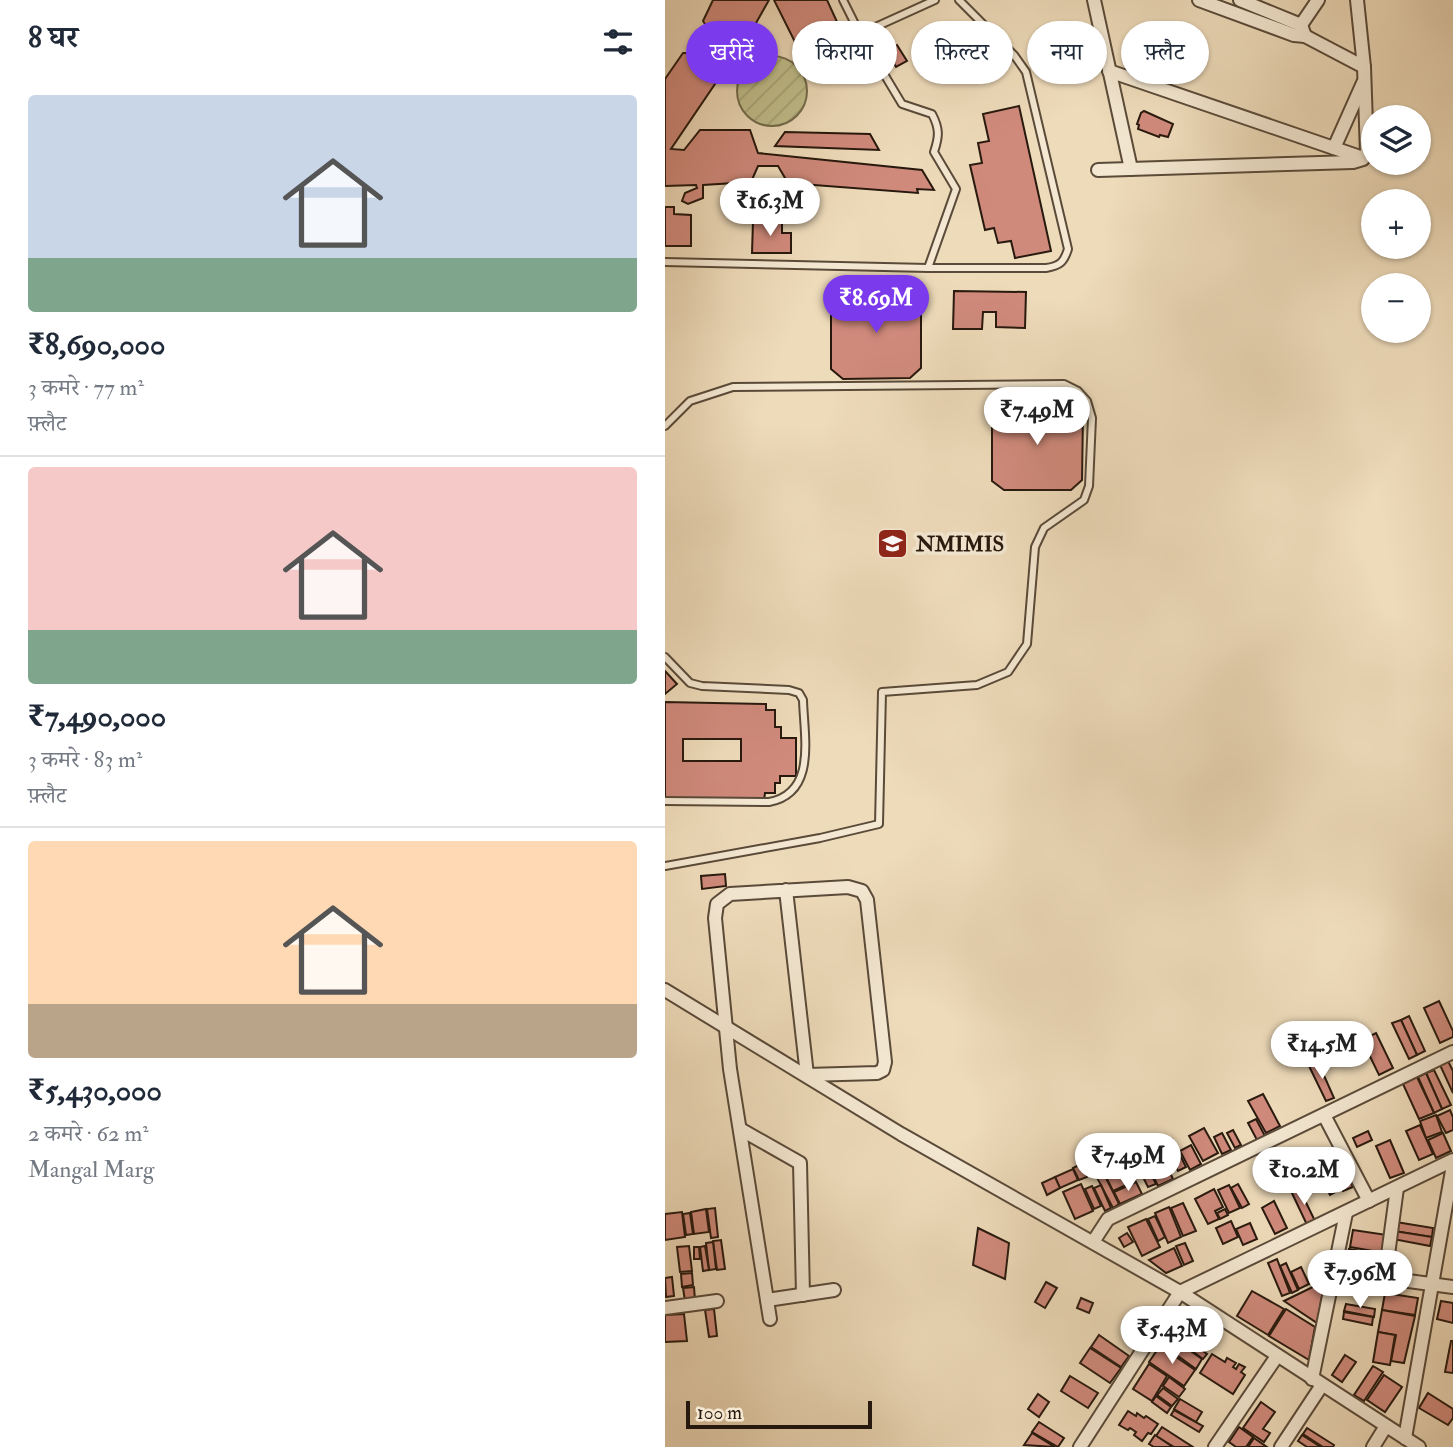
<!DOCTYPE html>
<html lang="hi">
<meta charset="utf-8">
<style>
:root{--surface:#fff;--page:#f2f2f3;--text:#1f2937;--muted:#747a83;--line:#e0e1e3;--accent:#7c3aed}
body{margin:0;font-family:"IM FELL Double Pica","Noto Serif Devanagari",serif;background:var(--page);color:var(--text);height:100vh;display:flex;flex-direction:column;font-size:26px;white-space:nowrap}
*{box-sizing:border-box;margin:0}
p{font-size:23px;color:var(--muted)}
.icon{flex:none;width:38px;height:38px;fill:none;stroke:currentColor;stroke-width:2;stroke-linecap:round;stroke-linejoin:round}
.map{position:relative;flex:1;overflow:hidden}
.drawer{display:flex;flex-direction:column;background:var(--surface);width:665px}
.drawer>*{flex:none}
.top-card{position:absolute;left:21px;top:21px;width:662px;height:63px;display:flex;gap:14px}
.controls{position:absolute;left:696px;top:105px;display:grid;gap:14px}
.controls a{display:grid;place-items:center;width:70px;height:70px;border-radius:50%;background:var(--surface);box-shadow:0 2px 5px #0004;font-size:35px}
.scale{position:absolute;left:21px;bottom:18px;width:186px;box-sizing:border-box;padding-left:7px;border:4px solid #28190e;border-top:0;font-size:19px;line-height:24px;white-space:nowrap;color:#28190e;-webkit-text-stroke:5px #f4e8d2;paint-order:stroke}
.price{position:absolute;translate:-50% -60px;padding:0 16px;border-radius:24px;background:#fff;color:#222;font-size:23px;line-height:46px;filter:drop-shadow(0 2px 4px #0008)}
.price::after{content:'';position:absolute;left:50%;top:42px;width:21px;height:16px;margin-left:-10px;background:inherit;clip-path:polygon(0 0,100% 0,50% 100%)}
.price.selected{background:var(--accent);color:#fff}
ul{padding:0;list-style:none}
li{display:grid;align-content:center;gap:14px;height:371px;padding:0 28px}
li+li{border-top:2px solid var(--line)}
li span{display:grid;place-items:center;height:217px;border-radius:7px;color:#555}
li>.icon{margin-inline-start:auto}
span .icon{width:126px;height:126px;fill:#fffc;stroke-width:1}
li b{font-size:30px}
h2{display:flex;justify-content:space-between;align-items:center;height:84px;padding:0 28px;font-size:30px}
.tag{padding:0 24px;border-radius:32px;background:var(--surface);box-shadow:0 2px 5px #0004;font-size:24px;line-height:63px}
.tag.selected{background:var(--accent);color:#fff}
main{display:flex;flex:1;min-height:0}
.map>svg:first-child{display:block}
.garden{fill:url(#garden-furrows);stroke:#746c4c;stroke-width:2}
.building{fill:#d08a7c;stroke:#28190e;stroke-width:2;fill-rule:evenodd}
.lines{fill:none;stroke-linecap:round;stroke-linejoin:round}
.lane-casing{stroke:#5a4a39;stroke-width:10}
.street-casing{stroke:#5a4a39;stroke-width:16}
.lane{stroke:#f4e8d2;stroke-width:6}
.street{stroke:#f4e8d2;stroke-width:12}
.labels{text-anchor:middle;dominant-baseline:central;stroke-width:7;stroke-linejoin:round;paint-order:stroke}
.poi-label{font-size:21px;font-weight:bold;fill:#28190e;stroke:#f4e8d2;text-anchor:start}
</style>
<main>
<section class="drawer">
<h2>8 घर<svg class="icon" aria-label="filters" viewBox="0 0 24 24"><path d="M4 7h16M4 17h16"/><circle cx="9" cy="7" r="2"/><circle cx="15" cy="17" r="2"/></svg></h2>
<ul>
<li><span style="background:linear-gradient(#c9d6e8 75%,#7fa58c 0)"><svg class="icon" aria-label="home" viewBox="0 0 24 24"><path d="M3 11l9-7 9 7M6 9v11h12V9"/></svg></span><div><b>₹8,690,000</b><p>3 कमरे · 77 m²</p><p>फ़्लैट</p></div></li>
<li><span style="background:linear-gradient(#f6c9c9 75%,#7fa58c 0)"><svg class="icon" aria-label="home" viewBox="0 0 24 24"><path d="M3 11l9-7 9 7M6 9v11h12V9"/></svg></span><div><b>₹7,490,000</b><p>3 कमरे · 83 m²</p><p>फ़्लैट</p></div></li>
<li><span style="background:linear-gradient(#ffd9b3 75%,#b9a48a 0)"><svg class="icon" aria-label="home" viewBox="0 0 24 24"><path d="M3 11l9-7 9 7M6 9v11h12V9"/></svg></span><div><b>₹5,430,000</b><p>2 कमरे · 62 m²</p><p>Mangal Marg</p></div></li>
</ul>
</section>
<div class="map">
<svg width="788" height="1447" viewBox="0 0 788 1447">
<defs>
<pattern id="garden-furrows" width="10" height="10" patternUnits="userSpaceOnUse" patternTransform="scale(1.75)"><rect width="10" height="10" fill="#c0be8b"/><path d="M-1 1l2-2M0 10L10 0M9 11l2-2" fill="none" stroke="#a5a377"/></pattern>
</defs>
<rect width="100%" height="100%" fill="#eedbba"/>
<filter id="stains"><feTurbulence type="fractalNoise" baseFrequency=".00286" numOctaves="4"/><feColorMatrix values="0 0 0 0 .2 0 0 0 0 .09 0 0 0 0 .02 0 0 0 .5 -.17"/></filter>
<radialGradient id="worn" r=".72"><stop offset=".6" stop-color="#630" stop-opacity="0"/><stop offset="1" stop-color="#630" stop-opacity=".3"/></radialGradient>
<circle class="garden" cx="107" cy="91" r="35"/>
<g class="building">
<path d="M48 0H104L78 46 59 44 49 38 38 21Z"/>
<path d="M109 0H162L178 35 166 51 157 55 136 54Z"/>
<path d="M232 45 242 61 231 67 222 51Z"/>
<path d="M18 53H35L48 60 54 78 6 149 19 150 35 130H85L93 153 257 170 269 190 252 189 253 193 123 183 113 166H93L86 182 38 185V198L23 204 17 201 20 193 32 188 31 185 0 186V79Z"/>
<path d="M354 106 386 251 350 258 346 241 333 243 329 228 320 230 305 165 317 163 313 143 324 141 318 114Z"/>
<path d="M479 111 508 124 503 137 495 135 494 137 473 129 474 125 472 124 476 113Z"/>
<path d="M120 132 205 134 214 150 110 146Z"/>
<path d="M0 207H9V214L26 215V246H0Z"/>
<path d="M88 221H117V233H126V253H87Z"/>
<path d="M178 291 248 293 256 302V368L245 378 178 379 166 369V301Z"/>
<path d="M289 291 361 292 360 328 331 327V312H318L317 329H288Z"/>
<path d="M340 403 409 404 418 414 417 480 406 490H339L327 481V412Z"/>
<path d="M0 671 12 684 0 694Z"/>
<path d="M0 702 101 704V710H110V727H116V738H131V776H115V783H110V793H100L99 800 0 799ZM18 739H76V761H18Z"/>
<path d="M60 874 61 886 37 889 36 876Z"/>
<path d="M774 1001 788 1031V1037L775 1043 759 1008Z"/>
<path d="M744 1016 760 1051 752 1055 736 1020Z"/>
<path d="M736 1020 752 1055 744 1059 727 1023Z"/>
<path d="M711 1033 728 1068 714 1075 697 1040Z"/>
<path d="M783 1061 788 1071V1093L775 1065Z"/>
<path d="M653 1062 669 1098 661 1101 644 1066Z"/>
<path d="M769 1070 786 1105 777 1109 761 1073Z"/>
<path d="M761 1073 777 1109 769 1113 753 1077Z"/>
<path d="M752 1077 769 1113 754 1119 738 1084Z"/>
<path d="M598 1094 615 1126 601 1133 583 1101Z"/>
<path d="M785 1110 788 1117V1130L781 1133 772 1116Z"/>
<path d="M771 1115 777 1132 761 1138 755 1121Z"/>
<path d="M591 1119 600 1136 592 1140 583 1123Z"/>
<path d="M755 1125 768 1154 754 1160 741 1131Z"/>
<path d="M539 1128 553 1153 538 1161 524 1136Z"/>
<path d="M568 1130 576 1145 570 1148 562 1133Z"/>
<path d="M703 1131 707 1140 692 1147 688 1138Z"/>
<path d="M557 1133 566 1150 557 1154 549 1137Z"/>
<path d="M778 1133 786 1151 771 1158 763 1140Z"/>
<path d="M487 1136 508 1179 493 1186 472 1143Z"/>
<path d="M507 1139 521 1167 513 1171 499 1142Z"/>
<path d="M725 1140 739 1173 725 1178 711 1146Z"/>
<path d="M526 1145 536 1164 525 1170 515 1151Z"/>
<path d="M640 1150 648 1167 638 1171 631 1154Z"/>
<path d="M476 1153 491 1184 483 1187 468 1157Z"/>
<path d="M612 1159 618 1172 602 1179 596 1166Z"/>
<path d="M423 1160 429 1172 422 1175 417 1163Z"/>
<path d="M416 1164 422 1177 414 1180 408 1168Z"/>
<path d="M677 1165 688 1187 678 1191 668 1170Z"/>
<path d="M463 1166 470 1181 448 1191 441 1177Z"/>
<path d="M651 1166 655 1173 640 1180 637 1173Z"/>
<path d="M408 1169 413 1180 395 1188 390 1177Z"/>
<path d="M437 1170 454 1204 448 1208 430 1174Z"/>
<path d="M668 1173 676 1189 665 1195 657 1179Z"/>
<path d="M616 1174 621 1185 609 1191 604 1180Z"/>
<path d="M390 1177 395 1188 382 1195 377 1183Z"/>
<path d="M471 1182 477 1194 455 1204 449 1192Z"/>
<path d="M416 1184 428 1211 410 1219 398 1192Z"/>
<path d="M573 1184 584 1204 577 1208 566 1188Z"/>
<path d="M436 1185 446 1208 440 1211 429 1188Z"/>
<path d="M564 1185 575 1208 564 1213 553 1190Z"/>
<path d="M427 1186 436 1206 429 1209 420 1189Z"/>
<path d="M634 1188 651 1223 643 1227 626 1191Z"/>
<path d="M549 1189 558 1207 550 1211 554 1219 543 1224 530 1199Z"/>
<path d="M609 1201 622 1228 610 1234 597 1208Z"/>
<path d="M518 1203 531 1231 518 1236 506 1208Z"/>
<path d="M504 1207 516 1237 503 1243 490 1213Z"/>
<path d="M50 1208 53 1237 46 1238 42 1209Z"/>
<path d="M41 1209 44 1232 29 1234 26 1212Z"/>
<path d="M560 1209 563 1215 555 1219 552 1213Z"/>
<path d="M17 1212 20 1237 0 1240V1214Z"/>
<path d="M25 1213 28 1234 21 1235 18 1214Z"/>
<path d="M490 1216 500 1237 493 1241 483 1219Z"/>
<path d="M481 1219 495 1247 477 1256 463 1227Z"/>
<path d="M566 1221 573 1237 558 1244 551 1228Z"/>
<path d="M731 1222 768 1228 767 1237 729 1231Z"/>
<path d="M585 1223 592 1239 578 1245 571 1229Z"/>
<path d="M313 1228 344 1243 340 1279 308 1265Z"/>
<path d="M688 1230 722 1235 719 1253 685 1247Z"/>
<path d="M729 1231 767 1237 765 1246 728 1239Z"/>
<path d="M462 1233 468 1242 459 1247 454 1238Z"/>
<path d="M56 1240 60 1269 52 1270 48 1241Z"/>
<path d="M48 1242 51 1269 44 1270 41 1243Z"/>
<path d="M520 1243 528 1261 519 1265 511 1246Z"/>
<path d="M24 1246 27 1271 15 1272 12 1247Z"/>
<path d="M40 1246 44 1270 38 1271 35 1247Z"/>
<path d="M29 1247H34L35 1259H29Z"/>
<path d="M509 1248 517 1266 501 1273 484 1260Z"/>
<path d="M684 1249 719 1255 716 1273 681 1267Z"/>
<path d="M612 1259 625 1293 617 1296 603 1263Z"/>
<path d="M621 1263 633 1290 627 1293 615 1266Z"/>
<path d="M636 1267 644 1284 634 1289 626 1272Z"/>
<path d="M27 1273 28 1285 17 1287 16 1274Z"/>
<path d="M7 1277 9 1296 1 1297 0 1278Z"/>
<path d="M660 1281 652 1323 619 1301Z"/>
<path d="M381 1282 392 1288 380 1308 370 1302Z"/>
<path d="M29 1287 30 1300 20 1301 18 1288Z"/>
<path d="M587 1291 619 1309 603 1335 572 1316Z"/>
<path d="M720 1293 753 1298 750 1315 717 1310Z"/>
<path d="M416 1298 428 1303 424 1313 412 1308Z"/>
<path d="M776 1301 788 1303V1323L772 1319Z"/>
<path d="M681 1304 710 1309 709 1317 679 1311Z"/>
<path d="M49 1309 52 1336 44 1337 40 1310Z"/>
<path d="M621 1309 650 1327 644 1360 604 1336Z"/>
<path d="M717 1310 750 1316 739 1363 726 1361 731 1335 713 1332Z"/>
<path d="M679 1312 708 1317 707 1325 678 1319Z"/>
<path d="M19 1314 22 1341 0 1342V1315Z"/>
<path d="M713 1332 730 1335 725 1365 708 1362Z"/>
<path d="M434 1335 464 1356 456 1367 426 1347Z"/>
<path d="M786 1341H788V1373L780 1372Z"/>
<path d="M513 1342 537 1359 531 1369 506 1351Z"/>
<path d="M495 1346 530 1370 519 1386 484 1362Z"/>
<path d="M531 1346 542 1354 538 1359 527 1351Z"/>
<path d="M425 1348 456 1368 445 1383 415 1363Z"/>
<path d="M547 1354 560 1362 562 1358 571 1363 568 1367 571 1369 574 1364 580 1367 576 1372 580 1375 568 1394 535 1373Z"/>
<path d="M680 1355 691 1362 677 1382 667 1375Z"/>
<path d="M484 1364 502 1376 487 1401 468 1389Z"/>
<path d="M708 1366 718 1372 699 1401 689 1395Z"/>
<path d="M719 1375 737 1387 720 1412 702 1400Z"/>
<path d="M405 1376 433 1393 423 1408 396 1391Z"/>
<path d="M504 1377 520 1389 514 1397 498 1386Z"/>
<path d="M498 1388 513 1399 507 1406 492 1395Z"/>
<path d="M763 1393 788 1409V1418L783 1425 754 1408Z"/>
<path d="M373 1394 384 1402 374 1417 363 1409Z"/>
<path d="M491 1396 506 1407 502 1413 487 1402Z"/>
<path d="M515 1399 537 1412 531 1422 509 1409Z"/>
<path d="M596 1402 610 1412 598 1429 605 1433 599 1442 578 1428Z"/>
<path d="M509 1410 538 1426 534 1432 506 1415Z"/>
<path d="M463 1411 471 1416 472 1413 479 1418 481 1416 493 1424 486 1434 483 1433 477 1441 469 1435 471 1432 465 1428 463 1430 454 1425Z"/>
<path d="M374 1422 399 1438 393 1447 367 1432Z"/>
<path d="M497 1427 528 1447H509L491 1436Z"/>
<path d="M574 1427 588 1437 581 1447H571L564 1442Z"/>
<path d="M642 1428 669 1445 668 1447H658L638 1434Z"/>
<path d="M367 1433 390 1447 359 1445Z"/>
<path d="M490 1435 508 1447H489L484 1444Z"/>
<path d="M637 1435 656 1447H642L633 1441Z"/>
<path d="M589 1438 602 1447H583Z"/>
</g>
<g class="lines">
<defs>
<g id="lane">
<path d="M195 34 270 0"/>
<path d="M0 262 263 268 291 189 269 152C274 137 275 129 267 114L237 104 195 34 178 0"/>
<path d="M263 268H381C395 266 399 262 403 249L361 72 349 55 294 0"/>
<path d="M0 426 25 401 68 387 399 384 413 391 422 401 427 418 424 486 419 500 379 528 370 547 362 644 343 672 312 685 217 692 214 824 155 838 0 866"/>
<path d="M0 657 25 683 37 686 124 690 134 693 138 700C139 737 152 793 104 802L0 801"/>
</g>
<g id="street">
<path d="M429 0 466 169"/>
<path d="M534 0 629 35 640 36 699 67"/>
<path d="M575 0 636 25 640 36"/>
<path d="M636 25 653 0"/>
<path d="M444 71 698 158"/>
<path d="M669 148 698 83"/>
<path d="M433 170 688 162 698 159 702 153 699 67 692 0"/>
<path d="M0 990 236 1134 515 1292 754 1447"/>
<path d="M659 1115 704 1201"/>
<path d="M75 1129 135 1163 138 1295"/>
<path d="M428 1242 443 1219 788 1052"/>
<path d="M670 1271 788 1287"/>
<path d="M720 1277 732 1188"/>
<path d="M102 1300 169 1290"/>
<path d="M0 1308 52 1301"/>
<path d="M105 1319 65 1069 50 918 52 904 65 894 183 887 197 891 202 900 220 1062 218 1070 212 1073 142 1075 121 890"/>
<path d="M647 1379 681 1213"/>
<path d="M740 1438 788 1165"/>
<path d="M415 1447 515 1292 788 1160"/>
<path d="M550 1447 612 1356"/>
<path d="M616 1447 657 1385"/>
<path d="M708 1447 721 1426"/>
</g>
</defs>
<use href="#lane" class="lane-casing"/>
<use href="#street" class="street-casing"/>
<use href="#lane" class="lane"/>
<use href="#street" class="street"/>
</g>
<defs>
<symbol id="university-square" viewBox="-11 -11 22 22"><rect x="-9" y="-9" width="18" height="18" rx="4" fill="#8f2418" stroke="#f4e8d2"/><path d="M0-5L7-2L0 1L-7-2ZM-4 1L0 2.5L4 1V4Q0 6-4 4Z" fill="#fff"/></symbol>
</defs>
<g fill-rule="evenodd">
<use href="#university-square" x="210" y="526" width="35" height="35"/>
</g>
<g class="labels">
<g class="poi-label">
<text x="251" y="544">NMIMIS</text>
</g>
</g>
<rect width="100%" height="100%" filter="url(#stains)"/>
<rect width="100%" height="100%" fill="url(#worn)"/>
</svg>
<div class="controls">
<a><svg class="icon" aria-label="layers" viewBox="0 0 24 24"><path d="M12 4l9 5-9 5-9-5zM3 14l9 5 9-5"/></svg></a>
<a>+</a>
<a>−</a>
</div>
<div class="scale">100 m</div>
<b class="price" style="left:105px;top:238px">₹16.3M</b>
<b class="price selected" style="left:211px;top:335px">₹8.69M</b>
<b class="price" style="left:372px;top:447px">₹7.49M</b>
<b class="price" style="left:657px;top:1081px">₹14.5M</b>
<b class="price" style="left:463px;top:1193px">₹7.49M</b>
<b class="price" style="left:639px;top:1207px">₹10.2M</b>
<b class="price" style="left:695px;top:1310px">₹7.96M</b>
<b class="price" style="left:507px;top:1366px">₹5.43M</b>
<div class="top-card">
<a class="tag selected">खरीदें</a>
<a class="tag">किराया</a>
<a class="tag">फ़िल्टर</a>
<a class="tag">नया</a>
<a class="tag">फ़्लैट</a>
</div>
</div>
</main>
